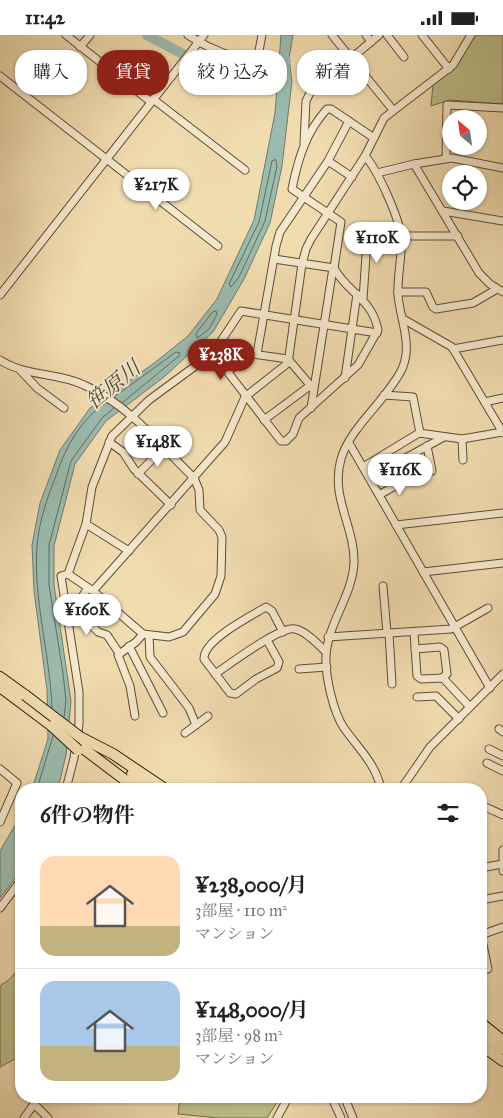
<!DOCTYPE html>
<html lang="ja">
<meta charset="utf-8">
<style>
:root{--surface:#fff;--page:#f6f6f6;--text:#222;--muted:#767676;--line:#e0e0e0;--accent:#8f2418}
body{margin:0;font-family:"IM FELL Great Primer","Noto Serif JP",serif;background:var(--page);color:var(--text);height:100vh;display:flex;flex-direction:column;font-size:19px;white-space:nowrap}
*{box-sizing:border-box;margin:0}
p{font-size:16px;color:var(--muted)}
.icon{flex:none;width:28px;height:28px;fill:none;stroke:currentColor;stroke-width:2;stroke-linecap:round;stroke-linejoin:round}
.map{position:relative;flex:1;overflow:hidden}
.drawer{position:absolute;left:15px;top:748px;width:472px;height:320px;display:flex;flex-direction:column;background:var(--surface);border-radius:20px;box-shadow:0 1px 4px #0004}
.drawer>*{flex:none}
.guide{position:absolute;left:15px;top:15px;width:474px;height:45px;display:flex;gap:10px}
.needle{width:32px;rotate:331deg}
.buttons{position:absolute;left:442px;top:75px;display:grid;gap:10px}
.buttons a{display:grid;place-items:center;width:45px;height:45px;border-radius:50%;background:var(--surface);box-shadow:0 1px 4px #0004;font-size:25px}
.price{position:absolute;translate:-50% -42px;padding:0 11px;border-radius:18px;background:#fff;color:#222;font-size:16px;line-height:32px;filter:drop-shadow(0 1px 2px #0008)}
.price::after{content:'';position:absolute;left:50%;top:30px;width:15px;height:11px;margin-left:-8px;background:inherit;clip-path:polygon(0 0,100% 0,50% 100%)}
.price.active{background:var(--accent);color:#fff}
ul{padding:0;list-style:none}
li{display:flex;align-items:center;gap:15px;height:125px;padding:0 25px}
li+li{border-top:1px solid var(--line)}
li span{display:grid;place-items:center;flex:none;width:140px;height:100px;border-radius:15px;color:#555}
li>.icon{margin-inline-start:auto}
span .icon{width:60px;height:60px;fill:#fffc;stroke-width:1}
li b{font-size:21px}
h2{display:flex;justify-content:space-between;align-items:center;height:60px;padding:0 25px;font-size:21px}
.tag{padding:0 18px;border-radius:20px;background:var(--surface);box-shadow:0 1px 4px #0004;font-size:18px;line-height:45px}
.tag.active{background:var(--accent);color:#fff}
.status{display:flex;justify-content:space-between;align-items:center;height:35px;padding:0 25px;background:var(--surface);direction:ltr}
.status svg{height:14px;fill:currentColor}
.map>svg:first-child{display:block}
.green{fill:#bdbf89;stroke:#746d4b}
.water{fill:#9bbbaf;stroke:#6e7b6e}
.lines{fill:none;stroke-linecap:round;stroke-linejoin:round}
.shore{stroke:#626b5e;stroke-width:1}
.river{stroke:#9bbbaf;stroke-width:10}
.minor-casing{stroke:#5c4b36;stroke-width:9}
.highway-casing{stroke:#2a1b0d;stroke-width:12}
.minor{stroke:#f6e8cc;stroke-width:7}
.highway{stroke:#f1dcb0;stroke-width:10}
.highway-bridge-casing{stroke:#2a1b0d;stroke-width:12;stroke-linecap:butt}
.highway-bridge{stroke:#f1dcb0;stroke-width:10}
.labels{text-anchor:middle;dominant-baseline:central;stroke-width:4;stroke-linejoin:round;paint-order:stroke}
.water-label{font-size:21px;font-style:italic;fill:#4c4b3e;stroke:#f6e8cc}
</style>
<div class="status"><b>11:42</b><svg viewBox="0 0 49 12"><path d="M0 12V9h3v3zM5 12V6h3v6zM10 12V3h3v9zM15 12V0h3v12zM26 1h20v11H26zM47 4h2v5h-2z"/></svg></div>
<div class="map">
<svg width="503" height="1083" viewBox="0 0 503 1083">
<rect width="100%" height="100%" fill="#f1dcb0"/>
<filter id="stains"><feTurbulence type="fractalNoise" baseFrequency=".004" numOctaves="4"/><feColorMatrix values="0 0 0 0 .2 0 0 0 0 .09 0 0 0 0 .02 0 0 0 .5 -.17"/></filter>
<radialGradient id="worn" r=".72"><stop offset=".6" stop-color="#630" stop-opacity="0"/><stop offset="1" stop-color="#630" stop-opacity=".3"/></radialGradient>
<g class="green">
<path d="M472 0H503V69L449 65 431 71 433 49 457 30Z"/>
<path d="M21 930V1021L0 1032V951L10 944Z"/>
<path d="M189 1061H281L267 1083H218L178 1079 179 1069Z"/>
</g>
<g class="water">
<path d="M281 0H293L289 24 292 46 282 131 270 188 244 244 213 297 164 342 106 386 75 429 54 511V550L71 666 66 720 58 754H32L48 704 47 655 34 556 32 510 40 468 60 415 90 373 153 329 188 301 217 264 254 185 275 78Z"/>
<path d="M21 780V836L0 863V816Z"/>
</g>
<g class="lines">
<g class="shore">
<path d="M276 125 277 131 265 186 239 242 231 252 229 249 259 187 272 126Z"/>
<path d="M213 277 216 276 217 279 209 294 197 303 196 299Z"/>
<path d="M114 362 176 317 180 318 179 321 122 368"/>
<path d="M52 673C50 619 33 564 37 511 39 485 48 461 57 438 66 411 82 383 106 368"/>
<path d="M64 682 66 666 63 638 49 550V510L71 426 102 383 114 373"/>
<path d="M37 754 53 701"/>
</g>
<path class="river" d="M147 0 211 34 229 25 250 28 286 26"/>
<defs>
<g id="minor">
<path d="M66 0 151 67"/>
<path d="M188 0C203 10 241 30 258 21L262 0"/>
<path d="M332 0 393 75"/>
<path d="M366 0 371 7"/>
<path d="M387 0 404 22"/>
<path d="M422 0 449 34"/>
<path d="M80 12 90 0"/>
<path d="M0 41 218 211"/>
<path d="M153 64 245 135"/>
<path d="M304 108 306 66 310 58 379 0"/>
<path d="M365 121C378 135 398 181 401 200 403 219 397 240 398 260 400 285 413 309 402 334 387 365 350 392 341 424 330 462 355 492 354 528 352 562 328 587 326 621 325 640 333 677 344 693 358 713 376 729 381 754"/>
<path d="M446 123 447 70 503 73"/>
<path d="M328 126 352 142"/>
<path d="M414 129 479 238 490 249 503 257"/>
<path d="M377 138 414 129 452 123 503 133"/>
<path d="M443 176 503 186"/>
<path d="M401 201H458"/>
<path d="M274 224 334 233"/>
<path d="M398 257H426L433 272 436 274 473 268 497 254"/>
<path d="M0 260 204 0"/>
<path d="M363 264 368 192"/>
<path d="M403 284 452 312 503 398"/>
<path d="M453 314 503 305"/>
<path d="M213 318 281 406H286L293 399 299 383 358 330 378 295C372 263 348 259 334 233L341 187 292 154C298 124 306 97 327 74H331L374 103"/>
<path d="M257 319 276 211 280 197 328 126 349 86"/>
<path d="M0 325C26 342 57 337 84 350 128 369 160 410 194 443L199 455 200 475 219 495 222 502 221 541 215 559 183 597 169 602 143 599 93 556 68 539 61 541 79 657V689L74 723 66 754"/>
<path d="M21 336 37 353 64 373"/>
<path d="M228 336 252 319 288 324 311 351"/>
<path d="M345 343 357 259"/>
<path d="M384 360 413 362 420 398"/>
<path d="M485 367 503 363"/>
<path d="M311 373 333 233"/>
<path d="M264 385 307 353 313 351"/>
<path d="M462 404 463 425"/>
<path d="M109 407 123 417 134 434 171 470"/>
<path d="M349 408 490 653"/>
<path d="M427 411 432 436"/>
<path d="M400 426 444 402"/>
<path d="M363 432 419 398 462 404 503 397"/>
<path d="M138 439 163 413"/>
<path d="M379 460 409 443"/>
<path d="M86 489 129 516"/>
<path d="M396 490 503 478"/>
<path d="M423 537 503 528"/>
<path d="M68 539 86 489 92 452 112 401 149 365 213 318 241 276 377 298"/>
<path d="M383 551 387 598"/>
<path d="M93 556 225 407 245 362 288 328 302 229 306 214 311 204 365 121 384 83 453 30 471 0"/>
<path d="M65 572 79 577 98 597 107 600 119 618"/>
<path d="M73 575 88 553"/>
<path d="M414 597 417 641 421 644 443 643 470 672"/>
<path d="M389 598 392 649"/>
<path d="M149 601 150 622 189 673 196 690"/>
<path d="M328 602 451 594 488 573"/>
<path d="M267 605 279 627 277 633 256 644 236 659 230 658 204 624C203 605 251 581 266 572L272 576 283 597"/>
<path d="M129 611 163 678"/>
<path d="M415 614 440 612 444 615 447 639 442 643"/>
<path d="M299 634 327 632"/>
<path d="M215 639C230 629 280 591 295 594 306 596 319 610 326 617"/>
<path d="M417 662 436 661 459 684"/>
<path d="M135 681 130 651 118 620 136 607 143 599"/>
<path d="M499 694 503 697"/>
<path d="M185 698 208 681"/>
<path d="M489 714 503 721"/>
<path d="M487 728 503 736"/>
<path d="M0 734 17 748 0 787"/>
<path d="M401 754 430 712 503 639"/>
<path d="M481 770 503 780"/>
<path d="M503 815V836"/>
<path d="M481 833 502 829"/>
<path d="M481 865 503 861"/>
<path d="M0 873 21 845"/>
<path d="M481 900 488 934 481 935"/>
<path d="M481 900 503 892"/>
<path d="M331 1061 341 1083"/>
<path d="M344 1061 353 1083"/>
<path d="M24 1083 34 1069 48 1083"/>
<path d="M277 1083 289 1061"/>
</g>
<g id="highway">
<path d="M0 642 25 660"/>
<path d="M0 652 52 691"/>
<path d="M80 702 113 719 165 754"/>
<path d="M80 711 137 754"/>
<path d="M132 739 151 754"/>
<path d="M481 988 503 1006"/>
<path d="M481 998 503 1014"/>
<path d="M481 1010 503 1026"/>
</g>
</defs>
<use href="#minor" class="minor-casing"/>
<use href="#highway" class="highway-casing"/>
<use href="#minor" class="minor"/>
<use href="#highway" class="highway"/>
<defs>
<g id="highway-bridge">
<path d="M25 660 80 702"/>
<path d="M52 691 78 715"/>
</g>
</defs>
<use href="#highway-bridge" class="highway-bridge-casing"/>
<use href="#highway-bridge" class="highway-bridge"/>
</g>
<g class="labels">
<g class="water-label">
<text transform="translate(113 350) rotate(-39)">笹原川</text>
</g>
</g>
<rect width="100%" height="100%" filter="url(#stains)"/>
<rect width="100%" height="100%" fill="url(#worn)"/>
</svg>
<div class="buttons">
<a><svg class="needle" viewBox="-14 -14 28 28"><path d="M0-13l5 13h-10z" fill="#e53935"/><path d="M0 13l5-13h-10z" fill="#767676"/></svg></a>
<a><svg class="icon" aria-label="locate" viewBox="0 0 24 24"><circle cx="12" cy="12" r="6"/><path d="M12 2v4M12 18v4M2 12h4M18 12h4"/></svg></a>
</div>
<b class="price" style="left:156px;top:176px">¥217K</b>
<b class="price" style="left:377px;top:229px">¥110K</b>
<b class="price active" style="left:221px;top:346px">¥238K</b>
<b class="price" style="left:158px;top:433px">¥148K</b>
<b class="price" style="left:400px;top:461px">¥116K</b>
<b class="price" style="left:87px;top:601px">¥160K</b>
<div class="guide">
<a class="tag">購入</a>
<a class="tag active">賃貸</a>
<a class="tag">絞り込み</a>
<a class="tag">新着</a>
</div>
<section class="drawer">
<h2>6件の物件<svg class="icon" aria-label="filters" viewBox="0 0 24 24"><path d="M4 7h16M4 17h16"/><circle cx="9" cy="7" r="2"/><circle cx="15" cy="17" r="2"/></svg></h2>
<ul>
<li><span style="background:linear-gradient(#ffd9b3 70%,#c2b280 0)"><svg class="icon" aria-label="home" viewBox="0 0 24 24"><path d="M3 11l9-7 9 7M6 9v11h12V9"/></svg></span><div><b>¥238,000/月</b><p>3部屋 · 110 m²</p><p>マンション</p></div></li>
<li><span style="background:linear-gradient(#a9c7e8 65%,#c2b280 0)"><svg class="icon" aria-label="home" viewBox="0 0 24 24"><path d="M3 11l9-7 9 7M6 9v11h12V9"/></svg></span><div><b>¥148,000/月</b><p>3部屋 · 98 m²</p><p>マンション</p></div></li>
</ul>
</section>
</div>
